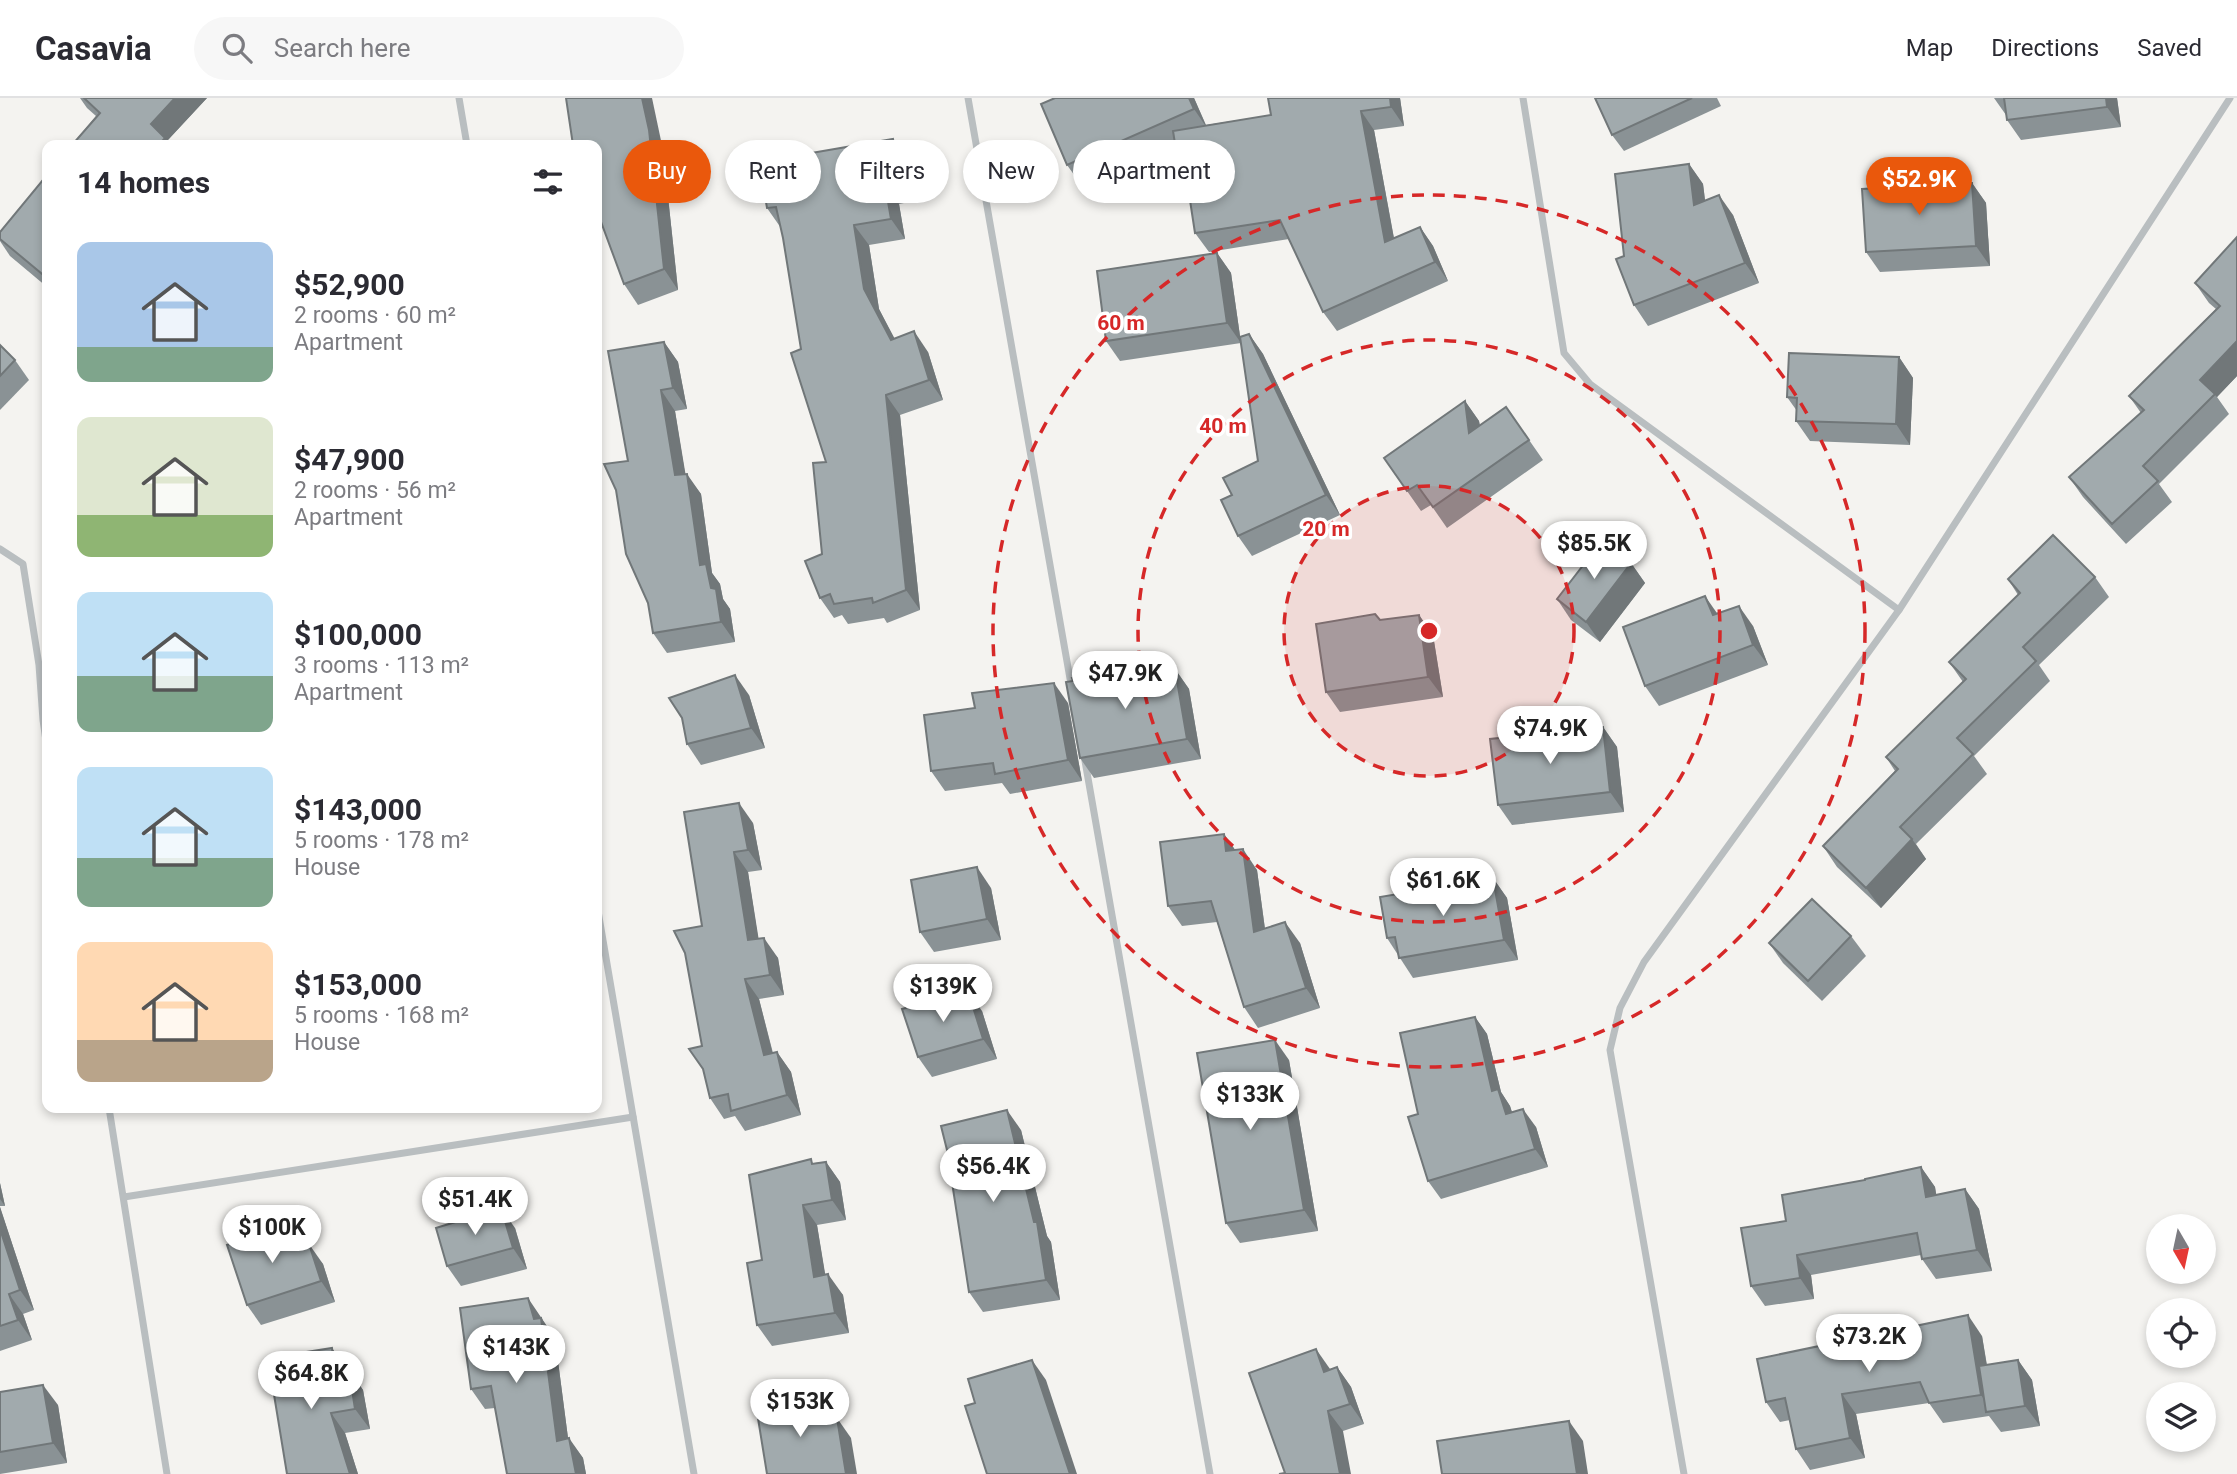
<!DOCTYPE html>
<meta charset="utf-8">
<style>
:root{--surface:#fff;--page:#f7f7f7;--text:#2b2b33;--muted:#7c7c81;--line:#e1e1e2;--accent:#ea580c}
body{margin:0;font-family:Roboto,sans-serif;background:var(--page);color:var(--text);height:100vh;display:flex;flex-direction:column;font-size:26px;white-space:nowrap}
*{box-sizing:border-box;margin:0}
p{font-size:23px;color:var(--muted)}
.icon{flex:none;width:38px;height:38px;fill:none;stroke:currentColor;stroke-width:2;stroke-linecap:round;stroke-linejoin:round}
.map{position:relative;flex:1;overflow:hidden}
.details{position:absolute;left:42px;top:42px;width:560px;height:973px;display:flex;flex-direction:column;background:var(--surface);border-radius:14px;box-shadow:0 4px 10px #0003}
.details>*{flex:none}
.guide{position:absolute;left:623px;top:42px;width:665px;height:63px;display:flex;gap:14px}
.needle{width:46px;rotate:171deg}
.fabs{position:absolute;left:2146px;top:1116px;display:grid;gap:14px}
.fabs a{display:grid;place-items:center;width:70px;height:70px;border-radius:50%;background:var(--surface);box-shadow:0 4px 10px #0003;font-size:35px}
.price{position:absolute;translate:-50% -60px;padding:0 16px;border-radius:24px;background:#fff;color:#222;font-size:23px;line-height:46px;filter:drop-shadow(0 2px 4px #0008)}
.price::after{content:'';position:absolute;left:50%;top:42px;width:21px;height:16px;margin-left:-10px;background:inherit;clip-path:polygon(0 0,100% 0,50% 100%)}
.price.selected{background:var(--accent);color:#fff}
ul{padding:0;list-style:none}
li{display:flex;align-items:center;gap:21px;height:175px;padding:0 35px}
li span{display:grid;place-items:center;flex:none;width:196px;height:140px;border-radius:14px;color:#555}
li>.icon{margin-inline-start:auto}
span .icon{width:84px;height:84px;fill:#fffc;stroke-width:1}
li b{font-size:30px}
h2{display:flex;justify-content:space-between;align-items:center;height:84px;padding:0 35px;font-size:30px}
.tag{padding:0 24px;border-radius:32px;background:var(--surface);box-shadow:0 4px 10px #0003;font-size:24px;line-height:63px}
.tag.selected{background:var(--accent);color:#fff}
header{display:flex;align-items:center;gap:42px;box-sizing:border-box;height:98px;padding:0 35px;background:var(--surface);border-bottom:2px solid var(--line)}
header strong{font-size:33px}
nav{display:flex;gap:38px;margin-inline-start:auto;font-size:24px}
.search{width:490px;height:63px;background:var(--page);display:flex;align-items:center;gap:18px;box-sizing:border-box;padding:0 24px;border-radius:38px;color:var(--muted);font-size:26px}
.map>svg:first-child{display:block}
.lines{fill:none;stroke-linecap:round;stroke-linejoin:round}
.minor{stroke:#b9bec0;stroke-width:7}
.wall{fill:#8a9295}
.shaded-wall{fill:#717779}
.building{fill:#a1aaad;stroke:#717779;stroke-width:2}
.ring{fill:none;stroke:#d62828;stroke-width:3.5;stroke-dasharray:12 9}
.centre{fill:#d62828;stroke:#fff;stroke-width:3.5}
.ring-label{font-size:21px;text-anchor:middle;font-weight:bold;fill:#d62828;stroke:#fff;stroke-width:7;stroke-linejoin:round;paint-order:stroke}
</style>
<header>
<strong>Casavia</strong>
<div class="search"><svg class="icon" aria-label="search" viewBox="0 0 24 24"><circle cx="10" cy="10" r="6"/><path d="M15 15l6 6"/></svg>Search here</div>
<nav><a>Map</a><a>Directions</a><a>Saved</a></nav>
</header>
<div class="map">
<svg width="2237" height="1376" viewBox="0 0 2237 1376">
<rect width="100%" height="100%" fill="#f4f3f0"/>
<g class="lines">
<g class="minor">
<path d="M459 0 467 47"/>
<path d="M968 0 1072 592"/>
<path d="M1523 0 1564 255 1590 286 1899 512"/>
<path d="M0 451 23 466 39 567 43 622 47 650"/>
<path d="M1085 663 1210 1376"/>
<path d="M597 807 694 1376"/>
<path d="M109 1010 167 1376"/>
<path d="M124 1099 633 1019"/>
<path d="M1684 1376 1610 952 1620 910 1644 864 1899 512 2230 0"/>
</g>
</g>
<g class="wall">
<path d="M80 0H207L167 43 170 47H72L96 18 87 10Z"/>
<path d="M1055 0H1194L1206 27 1271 17 1268 0H1400L1404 28 1374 32 1394 140 1420 129 1433 148 1448 183 1337 233 1323 214 1289 141 1209 154 1195 135 1188 90 1180 77 1175 44 1080 85 1067 67Z"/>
<path d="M1595 0H1717L1721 8 1624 53 1612 37Z"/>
<path d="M1994 0H2117L2121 29 2021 42 2007 22 2006 17Z"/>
<path d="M893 41 907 61 914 103 899 106 905 141 869 147 879 211 894 241 928 254 943 302 900 317 920 512 887 525 884 520 848 526 842 517 834 520 820 500 826 364 801 251 783 140 781 130 767 110Z"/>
<path d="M663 52 678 192 638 207 624 186Z"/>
<path d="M1689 66 1703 86 1705 102 1733 117 1759 185 1648 228 1634 207 1624 158Z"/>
<path d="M47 77V189L10 158 0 143V134Z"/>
<path d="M1972 85 1986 105 1990 168 1880 174 1866 154Z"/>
<path d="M2237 139V278L2217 299 2229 316 2159 386 2172 404 2126 446 2083 399 2069 379 2141 315 2129 298 2216 211 2209 205 2195 185Z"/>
<path d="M1217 155 1231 175 1241 245 1120 263 1106 243Z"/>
<path d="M1249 236 1263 256 1340 417 1252 458 1238 438 1258 363Z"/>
<path d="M664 244 678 264 687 311 675 313 685 376 701 396 712 475 720 486 723 501 730 511 735 544 667 555 653 535 628 363Z"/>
<path d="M0 247 15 262 29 282 0 312Z"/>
<path d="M1899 259 1913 280 1910 347 1810 343 1796 323 1797 313 1787 299Z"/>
<path d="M1465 303 1479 323 1480 327 1506 309 1543 362 1447 430 1431 407 1421 413 1384 360Z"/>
<path d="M1631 465 1645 485 1600 544 1571 522 1557 501Z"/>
<path d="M2095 479 2109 499 2039 567 2050 583 1974 658 1987 676 1916 746 1926 761 1881 810 1837 769 1823 748 1895 673 1886 659 1963 584 1949 564 2018 497 2008 481Z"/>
<path d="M1717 516 1753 528 1768 567 1659 608 1645 588Z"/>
<path d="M1419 517 1433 537 1443 599 1340 614 1326 594 1380 522Z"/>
<path d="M1175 571 1189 591 1201 661 1094 680 1080 660 1133 578Z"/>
<path d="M749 597 765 650 701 667 687 646Z"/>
<path d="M1068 605 1082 683 1010 696 1002 685 945 693 931 673Z"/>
<path d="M1603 629 1617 649 1624 714 1512 727 1498 707Z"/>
<path d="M684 714 753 725 762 772 748 774 758 840 778 860 784 897 759 901 773 955 777 954 791 974 801 1017 745 1033 735 1018 724 1021 710 1000 702 828Z"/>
<path d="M1224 736 1235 752 1257 772 1265 831 1300 845 1320 910 1258 930 1244 909 1217 824 1182 828 1168 808Z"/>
<path d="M1493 780 1507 800 1518 862 1413 880 1387 840Z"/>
<path d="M991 790 1001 842 934 854 920 834Z"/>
<path d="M1851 838 1866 858 1822 903 1783 865 1769 845Z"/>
<path d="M982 913 997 961 932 979 918 959Z"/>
<path d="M1475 919 1487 936 1501 994 1510 1008 1512 1014 1536 1029 1548 1069 1441 1101 1428 1083 1418 1016Z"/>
<path d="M1289 962 1318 1133 1240 1145 1226 1125Z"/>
<path d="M1021 1032 1047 1138 1051 1144 1060 1202 983 1214 969 1194Z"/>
<path d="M826 1064 840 1084 846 1122 817 1127 825 1177 843 1197 849 1235 772 1248 757 1227 762 1162 814 1065Z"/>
<path d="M1921 1069 1935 1089 1936 1097 1965 1091 1979 1111 1992 1173 1936 1181 1922 1161 1921 1157 1811 1177 1814 1201 1765 1208 1751 1188 1865 1082Z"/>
<path d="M0 1085 5 1108H0Z"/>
<path d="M0 1109 34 1212 23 1216 32 1242 0 1253Z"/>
<path d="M515 1130 527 1171 461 1188 447 1168Z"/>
<path d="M303 1148 323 1166 335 1204 261 1227 247 1207Z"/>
<path d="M542 1220 543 1223 555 1240 568 1340 583 1360 586 1376H507L495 1310 485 1311 471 1291Z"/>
<path d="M1982 1238 1987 1267 2018 1262 2032 1282 2040 1328 2001 1334 1989 1318 1943 1325 1929 1305 1856 1316 1865 1360 1810 1372 1796 1351 1790 1322 1780 1324 1766 1304Z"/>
<path d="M332 1250 346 1272H349L363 1292 370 1331 345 1335 358 1376H287Z"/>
<path d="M1337 1269 1351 1289 1364 1326 1343 1333 1285 1375 1330 1271Z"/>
<path d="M0 1294 58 1307 67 1365 0 1376Z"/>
</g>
<g class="shaded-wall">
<path d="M175 0H207L167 43 170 47H159L151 26Z"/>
<path d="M642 0H652L663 52 678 192 664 171Z"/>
<path d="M1189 0H1194L1207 30 1194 11Z"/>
<path d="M1390 0H1400L1404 28 1391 9Z"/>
<path d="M2106 0H2117L2121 29 2107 9Z"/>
<path d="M1361 13 1374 32 1398 163 1385 144Z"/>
<path d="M893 41 907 61 914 103 900 83Z"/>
<path d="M1689 66 1703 86 1708 127 1694 107Z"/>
<path d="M1972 85 1986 105 1990 168 1976 148Z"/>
<path d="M885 86 899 106 905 141 891 121Z"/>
<path d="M1719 97 1733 117 1759 185 1745 165Z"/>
<path d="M854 127 869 147 879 211 906 262 891 242 864 191Z"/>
<path d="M1420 129 1433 148 1448 183 1435 164Z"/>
<path d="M1217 155 1231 175 1241 245 1227 225Z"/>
<path d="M914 233 928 254 943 302 929 282Z"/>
<path d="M1249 236 1263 256 1340 417 1326 397Z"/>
<path d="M2237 243V278L2217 299 2200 282Z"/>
<path d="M664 244 678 264 687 311 673 290Z"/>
<path d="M1899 259 1913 280 1910 347 1896 326Z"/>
<path d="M661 292 675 313 689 397 675 377Z"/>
<path d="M886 297 900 317 920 512 906 492Z"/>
<path d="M1465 303 1479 323 1483 355 1469 335Z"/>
<path d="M687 376 701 396 712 475 720 486 723 501 730 511 735 544 721 524 711 490 700 467Z"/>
<path d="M1631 465 1645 485 1600 544 1586 524Z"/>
<path d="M1705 498 1719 518 1713 517Z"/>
<path d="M1739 508 1753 528 1768 567 1753 547Z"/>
<path d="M1419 517 1433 537 1443 599 1428 579Z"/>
<path d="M1175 571 1189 591 1201 661 1187 641Z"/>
<path d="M735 577 749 597 765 650 751 630Z"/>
<path d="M1054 585 1068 605 1082 683 1068 662Z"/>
<path d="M1603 629 1617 649 1624 714 1610 694Z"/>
<path d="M739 705 753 725 762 772 748 752Z"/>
<path d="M1224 736 1238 756 1226 753Z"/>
<path d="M1912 741 1926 761 1881 810 1866 790Z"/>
<path d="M1243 751 1257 772 1268 854 1254 834Z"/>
<path d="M734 754 748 774 762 862 748 842Z"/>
<path d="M977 769 991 790 1001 842 987 821Z"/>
<path d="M1493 780 1507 800 1518 862 1504 842Z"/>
<path d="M1285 824 1300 845 1320 910 1306 890Z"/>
<path d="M764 840 778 860 784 897 770 877Z"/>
<path d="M745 881 759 901 778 977 764 957Z"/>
<path d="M968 893 982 913 997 961 983 941Z"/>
<path d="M1475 919 1487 936 1501 994 1510 1008 1518 1034 1506 1016 1492 993Z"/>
<path d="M1275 942 1289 962 1318 1133 1304 1112Z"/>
<path d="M777 954 791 974 801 1017 787 997Z"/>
<path d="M1523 1011 1536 1029 1548 1069 1535 1051Z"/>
<path d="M1007 1012 1021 1032 1047 1138 1051 1144 1060 1202 1046 1182 1034 1124Z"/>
<path d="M826 1064 840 1084 846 1122 832 1102Z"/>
<path d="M1921 1069 1935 1089 1940 1119 1926 1099Z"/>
<path d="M0 1085 5 1108 0 1101Z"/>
<path d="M1965 1091 1979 1111 1992 1173 1977 1152Z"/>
<path d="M803 1107 817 1127 829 1199 814 1179Z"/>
<path d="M0 1109 34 1212 20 1192 0 1131Z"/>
<path d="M501 1110 515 1130 527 1171 513 1150Z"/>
<path d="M289 1127 303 1147 310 1170 296 1150Z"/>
<path d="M309 1146 323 1166 335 1204 321 1183Z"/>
<path d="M1797 1157 1811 1177 1814 1201 1800 1180Z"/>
<path d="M828 1176 843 1197 849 1235 835 1215Z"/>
<path d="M9 1196 23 1216 32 1242 18 1222Z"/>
<path d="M528 1200 555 1240 571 1363 557 1343 534 1221Z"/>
<path d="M1968 1217 1982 1238 1994 1313H1992L1981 1297Z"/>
<path d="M332 1250 346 1270 349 1294 335 1274Z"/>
<path d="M1316 1251 1330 1271 1324 1274Z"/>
<path d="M1032 1262 1046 1282 1077 1376H1070Z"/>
<path d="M2018 1262 2032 1282 2040 1328 2025 1308Z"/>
<path d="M1337 1269 1351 1289 1364 1326 1350 1306Z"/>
<path d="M349 1272 363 1292 370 1331 355 1311Z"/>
<path d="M43 1287 58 1307 67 1365 53 1345Z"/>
<path d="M1842 1296 1856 1316 1865 1360 1850 1340Z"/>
<path d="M819 1298 833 1319 837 1342 823 1322Z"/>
<path d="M1328 1313 1343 1333 1351 1376H1340Z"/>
<path d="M331 1315 345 1335 358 1376H350Z"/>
<path d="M837 1320 851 1340 857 1376H846Z"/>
<path d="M1569 1323 1583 1343 1588 1376H1577Z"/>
<path d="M569 1340 583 1360 586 1376H576Z"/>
</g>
<g class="building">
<path d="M84 0H175L151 26 165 40 159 47H72L100 15Z"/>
<path d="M566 0H642L649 32 664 171 624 186 597 113V47H573Z"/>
<path d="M1055 0H1189L1194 11 1067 67 1041 6Z"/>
<path d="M1268 0H1390L1391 9 1361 13 1385 144 1420 129 1435 164 1323 214 1280 122 1195 135 1186 76 1180 77 1173 33 1271 17Z"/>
<path d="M1595 0H1692L1612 37Z"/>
<path d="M2004 0H2106L2107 9 2007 22Z"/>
<path d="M893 41 900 83 885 86 891 121 854 127 864 191 891 242 914 233 929 282 886 297 906 492 873 505 872 500 834 506 830 496 820 500 805 463 822 456 813 365 826 364 791 255 801 251 783 140 776 109 767 110 759 64Z"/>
<path d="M1689 66 1694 107 1719 97 1745 165 1634 207 1616 161 1624 158 1615 76Z"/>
<path d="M47 77V180L0 141V134Z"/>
<path d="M1972 85 1976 148 1866 154 1862 91Z"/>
<path d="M2237 139V243L2200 282 2215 296 2143 368 2158 383 2112 426 2069 379 2144 312 2129 298 2220 208 2195 185Z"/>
<path d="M1217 155 1227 225 1106 243 1097 173Z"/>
<path d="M1249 236 1326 397 1238 438 1221 402 1232 397 1223 380 1258 363 1240 239Z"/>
<path d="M664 244 673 290 661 292 675 377 687 376 700 467 706 466 711 490 716 491 721 524 653 535 648 505 626 456 616 392 604 366 628 363 608 253Z"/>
<path d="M0 247 15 262 0 278Z"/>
<path d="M1789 255 1899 259 1896 326 1796 323 1797 300 1787 299Z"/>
<path d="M1465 303 1469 335 1506 309 1529 342 1433 409 1417 387 1407 393 1384 360Z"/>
<path d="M2053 437 2095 479 2023 549 2036 563 1957 640 1973 656 1900 729 1912 741 1866 790 1823 748 1898 671 1886 659 1966 581 1949 564 2020 495 2008 481Z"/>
<path d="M1602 443 1631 465 1586 524 1557 501Z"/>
<path d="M1705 498 1713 517 1739 508 1753 547 1645 588 1623 529Z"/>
<path d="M1375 516 1380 522 1419 517 1428 579 1326 594 1316 526Z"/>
<path d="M1127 570 1129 579 1175 571 1187 641 1080 660 1066 584 1073 583 1072 580Z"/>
<path d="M735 577 751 630 687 646 682 620 669 600Z"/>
<path d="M1054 585 1068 662 995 676 993 665 931 673 924 617 975 610 972 595Z"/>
<path d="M1603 629 1610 694 1498 707 1490 641Z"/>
<path d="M739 705 748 752 734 754 748 842 764 840 770 877 745 881 764 957 777 954 787 997 731 1013 728 996 710 1000 703 971 689 951 702 948 685 855 674 833 702 828 684 714Z"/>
<path d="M1224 736 1226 753 1243 751 1254 834 1285 824 1306 890 1244 909 1211 803 1168 808 1160 744Z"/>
<path d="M977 769 987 821 920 834 911 782Z"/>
<path d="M1493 780 1504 842 1399 860 1395 839 1387 840 1380 799Z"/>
<path d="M1812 801 1851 838 1808 883 1769 845Z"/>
<path d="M968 893 983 941 918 959 902 911Z"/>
<path d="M1475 919 1492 993 1498 991 1506 1016 1523 1011 1535 1051 1428 1083 1408 1019 1418 1016 1400 935Z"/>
<path d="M1275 942 1304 1112 1226 1125 1197 955Z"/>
<path d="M1007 1012 1034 1124H1037L1046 1182 969 1194 947 1052 941 1028Z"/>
<path d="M811 1061 812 1066 826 1064 832 1102 803 1107 814 1179 828 1176 835 1215 757 1227 747 1165 762 1162 749 1077Z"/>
<path d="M1921 1069 1926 1099 1965 1091 1977 1152 1922 1161 1917 1135 1797 1157 1800 1180 1751 1188 1741 1130 1786 1123 1782 1097 1865 1082V1081Z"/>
<path d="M501 1110 513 1150 447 1168 436 1130Z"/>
<path d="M289 1127 296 1150 309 1146 321 1183 247 1207 227 1147Z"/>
<path d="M0 1131 20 1192 9 1196 18 1222 0 1228Z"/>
<path d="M528 1200 534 1221 541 1220 557 1343 569 1340 576 1376H507L491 1288 471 1291 460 1210Z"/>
<path d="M1968 1217 1981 1297 1929 1305 1920 1284 1842 1296 1850 1340 1796 1351 1785 1300 1766 1304 1757 1261Z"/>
<path d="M332 1250 335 1274 349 1272 355 1311 331 1315 350 1376H287L268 1260Z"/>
<path d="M1316 1251 1324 1274 1337 1269 1350 1306 1328 1313 1340 1376H1279L1285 1375 1249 1275Z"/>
<path d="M1032 1262 1070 1376H987L965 1308 975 1305 968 1281Z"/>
<path d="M2018 1262 2025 1308 1986 1314 1979 1268Z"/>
<path d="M43 1287 53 1345 0 1354V1294Z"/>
<path d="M819 1298 823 1322 837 1320 846 1376H767L756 1308Z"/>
<path d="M1569 1323 1577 1376H1442L1437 1343Z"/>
</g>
<circle cx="1429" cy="533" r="145" fill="#d62828" fill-opacity=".12"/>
<g class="ring">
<circle cx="1429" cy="533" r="145"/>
<circle cx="1429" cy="533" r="291"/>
<circle cx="1429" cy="533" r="436"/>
</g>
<circle cx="1429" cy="533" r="10" class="centre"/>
<g class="ring-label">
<text x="1121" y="232">60 m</text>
<text x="1223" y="335">40 m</text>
<text x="1326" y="438">20 m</text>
</g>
</svg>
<div class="fabs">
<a><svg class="needle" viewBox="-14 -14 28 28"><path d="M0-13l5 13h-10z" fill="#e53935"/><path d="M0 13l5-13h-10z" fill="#7c7c81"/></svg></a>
<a><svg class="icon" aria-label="locate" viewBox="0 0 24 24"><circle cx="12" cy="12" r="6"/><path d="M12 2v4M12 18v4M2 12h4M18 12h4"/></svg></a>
<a><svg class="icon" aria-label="layers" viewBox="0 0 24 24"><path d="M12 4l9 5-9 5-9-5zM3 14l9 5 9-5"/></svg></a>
</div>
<b class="price selected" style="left:1919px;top:119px">$52.9K</b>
<b class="price" style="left:1594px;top:483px">$85.5K</b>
<b class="price" style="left:1125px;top:613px">$47.9K</b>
<b class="price" style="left:1550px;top:668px">$74.9K</b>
<b class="price" style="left:1443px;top:820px">$61.6K</b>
<b class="price" style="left:943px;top:926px">$139K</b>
<b class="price" style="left:1250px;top:1034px">$133K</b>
<b class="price" style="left:993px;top:1106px">$56.4K</b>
<b class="price" style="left:475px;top:1139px">$51.4K</b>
<b class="price" style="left:272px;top:1167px">$100K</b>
<b class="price" style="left:1869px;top:1276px">$73.2K</b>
<b class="price" style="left:516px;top:1287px">$143K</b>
<b class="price" style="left:311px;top:1313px">$64.8K</b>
<b class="price" style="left:800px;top:1341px">$153K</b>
<div class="guide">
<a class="tag selected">Buy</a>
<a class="tag">Rent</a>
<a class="tag">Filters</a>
<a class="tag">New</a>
<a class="tag">Apartment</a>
</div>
<section class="details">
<h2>14 homes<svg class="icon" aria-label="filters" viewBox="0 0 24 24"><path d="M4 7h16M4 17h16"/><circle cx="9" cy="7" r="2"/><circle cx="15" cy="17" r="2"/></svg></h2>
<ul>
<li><span style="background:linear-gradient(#a9c7e8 75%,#7fa58c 0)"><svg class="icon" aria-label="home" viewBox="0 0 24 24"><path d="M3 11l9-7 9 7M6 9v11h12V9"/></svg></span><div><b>$52,900</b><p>2 rooms · 60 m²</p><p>Apartment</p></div></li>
<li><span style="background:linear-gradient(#dfe7d0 70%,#8fb573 0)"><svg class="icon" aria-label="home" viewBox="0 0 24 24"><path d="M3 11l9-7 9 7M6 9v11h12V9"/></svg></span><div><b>$47,900</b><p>2 rooms · 56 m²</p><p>Apartment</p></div></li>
<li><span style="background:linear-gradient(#bfe0f5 60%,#7fa58c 0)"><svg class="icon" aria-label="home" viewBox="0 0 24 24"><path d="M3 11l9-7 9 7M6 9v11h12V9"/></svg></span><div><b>$100,000</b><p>3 rooms · 113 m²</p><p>Apartment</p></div></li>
<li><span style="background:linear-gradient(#bfe0f5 65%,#7fa58c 0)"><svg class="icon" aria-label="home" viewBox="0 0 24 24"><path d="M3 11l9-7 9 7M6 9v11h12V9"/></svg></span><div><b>$143,000</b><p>5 rooms · 178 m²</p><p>House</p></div></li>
<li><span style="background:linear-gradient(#ffd9b3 70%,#b9a48a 0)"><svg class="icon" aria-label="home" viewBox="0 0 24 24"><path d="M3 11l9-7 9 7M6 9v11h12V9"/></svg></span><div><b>$153,000</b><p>5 rooms · 168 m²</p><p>House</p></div></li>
</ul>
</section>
</div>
